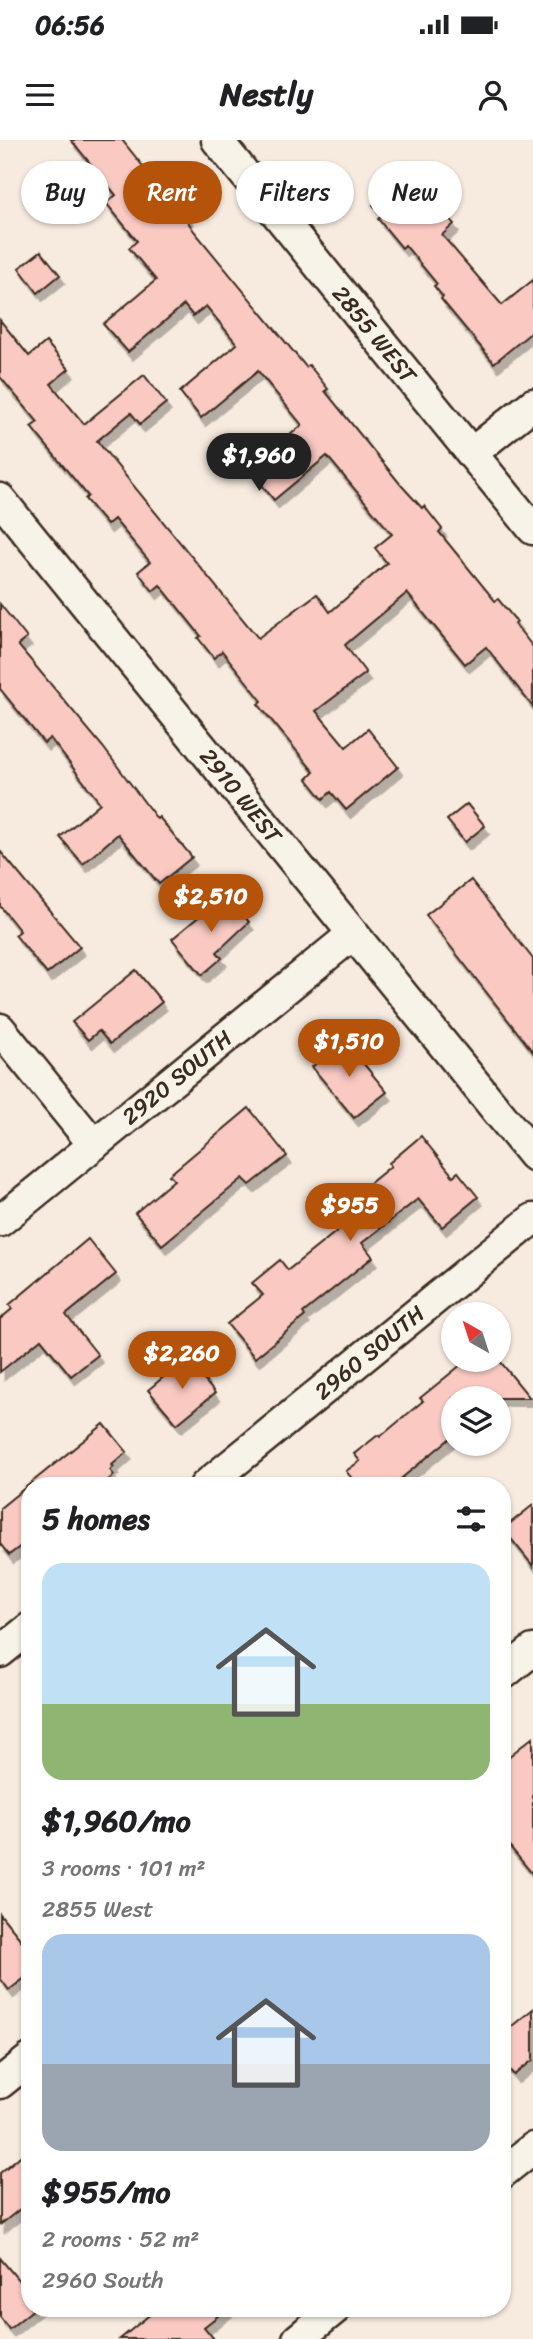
<!DOCTYPE html>
<meta charset="utf-8">
<style>
:root{--surface:#fff;--page:#f6f6f6;--text:#202124;--muted:#757577;--accent:#b45309}
body{margin:0;font-family:Sriracha,sans-serif;background:var(--page);color:var(--text);height:100vh;display:flex;flex-direction:column;font-size:26px;white-space:nowrap}
*{box-sizing:border-box;margin:0}
p{font-size:23px;color:var(--muted)}
.icon{flex:none;width:38px;height:38px;fill:none;stroke:currentColor;stroke-width:2;stroke-linecap:round;stroke-linejoin:round}
.map{position:relative;flex:1;overflow:hidden}
.side{position:absolute;left:21px;top:1337px;width:490px;height:840px;display:flex;flex-direction:column;background:var(--surface);border-radius:28px;box-shadow:0 2px 5px #0004}
.side>*{flex:none}
.hud{position:absolute;left:21px;top:21px;width:492px;height:63px;display:flex;gap:14px}
.needle{width:46px;rotate:321deg}
.buttons{position:absolute;left:441px;top:1162px;display:grid;gap:14px}
.buttons a{display:grid;place-items:center;width:70px;height:70px;border-radius:50%;background:var(--surface);box-shadow:0 2px 5px #0004;font-size:35px}
.price{position:absolute;translate:-50% -60px;padding:0 16px;border-radius:24px;background:var(--accent);color:#fff;font-size:23px;line-height:46px;filter:drop-shadow(0 2px 4px #0008)}
.price::after{content:'';position:absolute;left:50%;top:42px;width:21px;height:16px;margin-left:-10px;background:inherit;clip-path:polygon(0 0,100% 0,50% 100%)}
.price.on{background:#222;color:#fff}
ul{padding:0;list-style:none}
li{display:grid;align-content:center;gap:14px;height:371px;padding:0 21px}
li span{display:grid;place-items:center;height:217px;border-radius:21px;color:#555}
li>.icon{margin-inline-start:auto}
span .icon{width:126px;height:126px;fill:#fffc;stroke-width:1}
li b{font-size:30px}
h2{display:flex;justify-content:space-between;align-items:center;height:84px;padding:0 21px;font-size:30px}
.chip{padding:0 24px;border-radius:32px;background:var(--surface);box-shadow:0 2px 5px #0004;font-size:24px;line-height:63px}
.chip.on{background:var(--accent);color:#fff}
.status{display:flex;justify-content:space-between;align-items:center;height:49px;padding:0 35px;background:var(--surface);direction:ltr}
.status svg{height:19px;fill:currentColor}
header{display:flex;justify-content:space-between;align-items:center;height:91px;padding:0 21px;background:var(--surface);font-size:32px;font-weight:700}
.map>svg:first-child{display:block}
.building{fill:#f9c9c2;stroke:#3b2a1e;stroke-width:2;filter:url(#shadow)}
.lines{fill:none;stroke-linecap:round;stroke-linejoin:round}
.minor-casing{stroke:#3b2a1e;stroke-width:35}
.minor{stroke:#f7f3e8;stroke-width:30}
.labels{text-anchor:middle;dominant-baseline:central;stroke-width:6;stroke-linejoin:round;paint-order:stroke}
.street-label{font-size:23px;fill:#3b2a1e;stroke:#f7f3e8}
</style>
<div class="status"><b>06:56</b><svg viewBox="0 0 49 12"><path d="M0 12V9h3v3zM5 12V6h3v6zM10 12V3h3v9zM15 12V0h3v12zM26 1h20v11H26zM47 4h2v5h-2z"/></svg></div>
<header><svg class="icon" aria-label="menu" viewBox="0 0 24 24"><path d="M4 6h16M4 12h16M4 18h16"/></svg>Nestly<svg class="icon" aria-label="person" viewBox="0 0 24 24"><circle cx="12" cy="8" r="4"/><path d="M4 21q1-7 8-7t8 7"/></svg></header>
<div class="map">
<svg width="533" height="2199" viewBox="0 0 533 2199">
<defs>
<filter id="shadow"><feDropShadow dx="4.5" dy="8" stdDeviation="0" flood-color="#0004"/></filter>
</defs>
<rect width="100%" height="100%" fill="#f7ebe0"/>
<filter id="ink" filterUnits="userSpaceOnUse"><feTurbulence type="fractalNoise" baseFrequency=".0143" numOctaves="2"/><feDisplacementMap in="SourceGraphic" scale="14" xChannelSelector="R" yChannelSelector="G"/><feConvolveMatrix kernelMatrix="1 2 1 2 8 2 1 2 1" color-interpolation-filters="sRGB"/></filter>
<g filter="url(#ink)">
<g class="building">
<path d="M71 0H122L146 30 149 28 189 77 186 79 194 91 306 227 309 225 328 249 325 251 401 345 422 368 424 366 442 389 439 392 495 461 498 459 517 482 515 484 533 507V567L486 507 465 524 407 453 345 505 366 533 316 571 346 607 368 589 398 627 346 670 331 652 323 659 307 639 314 632 258 564 262 561 222 511 214 518 198 498 201 496 160 445 153 451 138 432 150 422 114 379 107 385 85 359 88 356 31 287 38 282 0 237V180L29 216 46 202 69 229 51 244 84 284 144 235 166 263 140 284 131 273 97 301 258 498 317 454 330 472 387 423 375 408 392 394 327 316 274 360 249 329 302 285 258 231 201 278 180 252 237 204 206 166 193 176 184 165 128 212 103 184 156 140 129 108 137 101 106 63 116 55Z"/>
<path d="M412 32 454 84 442 95 502 165 533 140V191L494 223 441 159 443 157 434 146 437 144 405 105 402 108 378 79 382 76 373 65Z"/>
<path d="M41 111 60 135 38 153 19 128Z"/>
<path d="M0 464 27 498 18 505 103 607 157 679 159 677 192 717 159 744 118 694 83 724 60 697 100 663 50 598 44 603 0 549Z"/>
<path d="M467 664 485 686 465 702 447 680Z"/>
<path d="M0 711 80 807 47 834 15 795 20 791 0 766Z"/>
<path d="M471 740 533 819V912L426 775Z"/>
<path d="M226 754 249 782 217 812 222 818 202 835 172 799Z"/>
<path d="M136 830 162 862 110 904 99 891 88 900 72 882Z"/>
<path d="M344 900 387 952 354 978 312 927Z"/>
<path d="M249 968 287 1016 250 1045 243 1038 162 1105 135 1073 174 1040 169 1035Z"/>
<path d="M421 996 453 1036 458 1032 478 1057 442 1087 418 1059 362 1103 373 1117 303 1173 305 1176 255 1218 227 1184 263 1155 252 1143 280 1120 288 1130 342 1087 332 1074 391 1026 389 1023Z"/>
<path d="M88 1099 116 1134 66 1175 98 1215 71 1236 41 1199 0 1232V1179L12 1169 9 1165Z"/>
<path d="M186 1218 215 1253 177 1284 148 1250Z"/>
<path d="M467 1220H499L530 1258H453V1296L392 1346H358L346 1331 360 1321 354 1314 378 1295 380 1297 423 1261 420 1258Z"/>
<path d="M104 1284 127 1312 112 1325 114 1327 110 1330 114 1335 101 1346H30V1399L9 1415 0 1404V1368Z"/>
<path d="M533 1365V1426L503 1389Z"/>
<path d="M533 1597V1735L502 1697V1622Z"/>
<path d="M0 1774 30 1811V1834L9 1850 0 1838Z"/>
<path d="M533 1869V1920L514 1935 502 1921V1894Z"/>
<path d="M30 2008V2061L0 2085V2033Z"/>
<path d="M0 2118 30 2154V2168H35L9 2189 0 2177Z"/>
<path d="M158 2168H228L204 2187 214 2199H120Z"/>
</g>
<g class="lines">
<defs>
<g id="minor">
<path id="s1" d="M217 0 533 389"/>
<path d="M472 313 533 264"/>
<path id="s2" d="M0 359 533 1015"/>
<path d="M0 889 94 1005"/>
<path id="s3" d="M0 1081 353 794"/>
<path id="s4" d="M205 1346 533 1079"/>
<path d="M0 1512 30 1488"/>
<path d="M502 1535 533 1510"/>
<path d="M0 1943 30 1919"/>
<path d="M502 2033 533 2008"/>
<path d="M298 2199 336 2168"/>
</g>
</defs>
<use href="#minor" class="minor-casing"/>
<use href="#minor" class="minor"/>
</g>
</g>
<g class="labels">
<g class="street-label">
<text stroke="none"><textPath href="#s1" startOffset="250">2855 WEST</textPath></text>
<text stroke="none"><textPath href="#s2" startOffset="382">2910 WEST</textPath></text>
<text stroke="none"><textPath href="#s3" startOffset="228">2920 SOUTH</textPath></text>
<text stroke="none"><textPath href="#s4" startOffset="212">2960 SOUTH</textPath></text>
</g>
</g>
</svg>
<div class="buttons">
<a><svg class="needle" viewBox="-14 -14 28 28"><path d="M0-13l5 13h-10z" fill="#e53935"/><path d="M0 13l5-13h-10z" fill="#757577"/></svg></a>
<a><svg class="icon" aria-label="layers" viewBox="0 0 24 24"><path d="M12 4l9 5-9 5-9-5zM3 14l9 5 9-5"/></svg></a>
</div>
<b class="price on" style="left:259px;top:353px">$1,960</b>
<b class="price" style="left:211px;top:794px">$2,510</b>
<b class="price" style="left:349px;top:939px">$1,510</b>
<b class="price" style="left:350px;top:1103px">$955</b>
<b class="price" style="left:182px;top:1251px">$2,260</b>
<div class="hud">
<a class="chip">Buy</a>
<a class="chip on">Rent</a>
<a class="chip">Filters</a>
<a class="chip">New</a>
</div>
<section class="side">
<h2>5 homes<svg class="icon" aria-label="filters" viewBox="0 0 24 24"><path d="M4 7h16M4 17h16"/><circle cx="9" cy="7" r="2"/><circle cx="15" cy="17" r="2"/></svg></h2>
<ul>
<li><span style="background:linear-gradient(#bfe0f5 65%,#8fb573 0)"><svg class="icon" aria-label="home" viewBox="0 0 24 24"><path d="M3 11l9-7 9 7M6 9v11h12V9"/></svg></span><div><b>$1,960/mo</b><p>3 rooms · 101 m²</p><p>2855 West</p></div></li>
<li><span style="background:linear-gradient(#a9c7e8 60%,#9aa5b1 0)"><svg class="icon" aria-label="home" viewBox="0 0 24 24"><path d="M3 11l9-7 9 7M6 9v11h12V9"/></svg></span><div><b>$955/mo</b><p>2 rooms · 52 m²</p><p>2960 South</p></div></li>
</ul>
</section>
</div>
